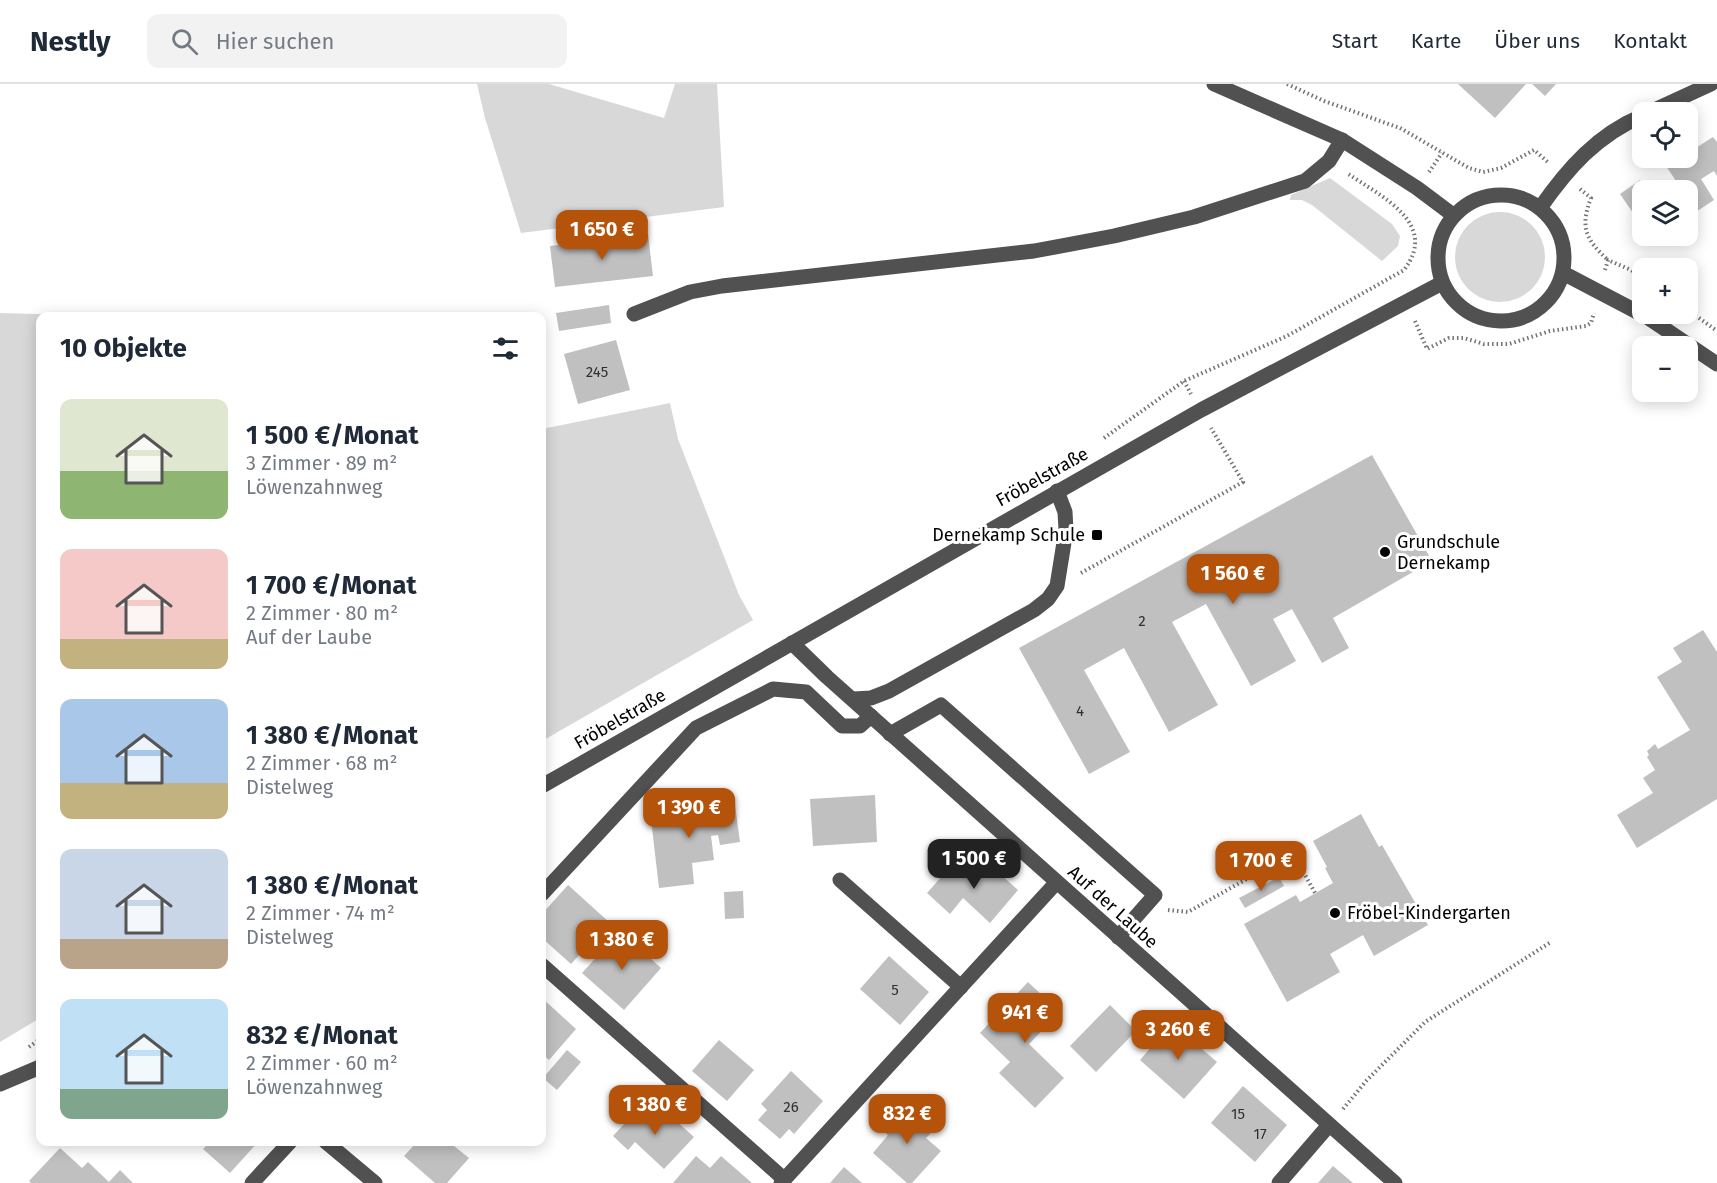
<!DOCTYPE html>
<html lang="de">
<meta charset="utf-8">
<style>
:root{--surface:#fff;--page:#f2f2f3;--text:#1f2937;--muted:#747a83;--line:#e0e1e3;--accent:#b45309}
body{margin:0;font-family:"Fira Sans",sans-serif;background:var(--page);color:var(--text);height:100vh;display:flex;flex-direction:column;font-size:22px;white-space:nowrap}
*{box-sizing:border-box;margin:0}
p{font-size:20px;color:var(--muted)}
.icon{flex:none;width:33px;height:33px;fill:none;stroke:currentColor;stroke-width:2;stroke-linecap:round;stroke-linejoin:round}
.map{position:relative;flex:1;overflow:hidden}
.sheet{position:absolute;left:36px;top:228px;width:510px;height:834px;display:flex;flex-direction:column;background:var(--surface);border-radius:12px;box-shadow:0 3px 15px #0003}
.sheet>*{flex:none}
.tools{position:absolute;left:1632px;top:18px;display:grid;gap:12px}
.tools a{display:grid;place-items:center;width:66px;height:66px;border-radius:12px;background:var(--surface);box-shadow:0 3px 15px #0003;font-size:30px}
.price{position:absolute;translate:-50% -51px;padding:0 14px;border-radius:12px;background:var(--accent);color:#fff;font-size:20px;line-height:39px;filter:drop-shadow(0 2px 3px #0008)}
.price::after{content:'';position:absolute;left:50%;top:36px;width:18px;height:14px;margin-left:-9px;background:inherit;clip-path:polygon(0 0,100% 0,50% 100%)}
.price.current{background:#222;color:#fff}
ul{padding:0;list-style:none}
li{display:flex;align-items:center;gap:18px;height:150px;padding:0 24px}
li span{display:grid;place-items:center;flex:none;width:168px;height:120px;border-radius:12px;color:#555}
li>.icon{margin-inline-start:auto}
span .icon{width:72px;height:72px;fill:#fffc;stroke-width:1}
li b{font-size:26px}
h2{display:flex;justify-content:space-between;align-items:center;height:72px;padding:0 24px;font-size:26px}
header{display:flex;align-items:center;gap:36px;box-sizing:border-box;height:84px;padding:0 30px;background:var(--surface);border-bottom:2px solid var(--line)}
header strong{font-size:28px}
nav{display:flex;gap:33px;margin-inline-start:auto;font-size:21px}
.search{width:420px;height:54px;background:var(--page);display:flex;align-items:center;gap:15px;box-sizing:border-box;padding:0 21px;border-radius:12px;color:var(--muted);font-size:22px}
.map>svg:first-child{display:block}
.green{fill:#d8d8d8}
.building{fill:#c0c0c0}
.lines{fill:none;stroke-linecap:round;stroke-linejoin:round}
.path{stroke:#737373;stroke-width:4;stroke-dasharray:1.5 3;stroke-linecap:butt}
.minor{stroke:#515151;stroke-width:15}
.poi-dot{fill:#000;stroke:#fff;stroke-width:2}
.labels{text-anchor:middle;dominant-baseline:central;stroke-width:6;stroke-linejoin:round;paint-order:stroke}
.number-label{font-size:15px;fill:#303030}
.street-label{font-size:18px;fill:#000;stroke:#fff}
.poi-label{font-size:18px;fill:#000;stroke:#fff;text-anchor:start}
</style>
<header>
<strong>Nestly</strong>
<div class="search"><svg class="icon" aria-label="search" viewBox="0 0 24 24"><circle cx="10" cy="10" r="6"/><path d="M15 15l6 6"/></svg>Hier suchen</div>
<nav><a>Start</a><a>Karte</a><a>Über uns</a><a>Kontakt</a></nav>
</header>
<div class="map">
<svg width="1717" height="1099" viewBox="0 0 1717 1099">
<rect width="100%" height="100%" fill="#fff"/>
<g class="green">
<path d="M477 0H549L664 34 675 0H717L724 123 521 149 485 34Z"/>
<path d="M1330 94 1392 140 1400 152 1398 162 1382 177 1312 121 1302 116H1290L1291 111Z"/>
<circle cx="1500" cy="173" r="45"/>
<path d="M0 229 118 232H40V934L0 958Z"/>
<path d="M670 319 678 355 739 511 753 536 542 657V345Z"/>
</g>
<g class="building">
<path d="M1458 0H1526L1495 34Z"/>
<path d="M1532 0H1556L1545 12Z"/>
<path d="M1713 53 1717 58V92L1714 87 1701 95 1714 116 1688 133V106H1682L1666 82 1680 74H1688V69Z"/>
<path d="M1640 96 1647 106H1642V142L1620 110Z"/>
<path d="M648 150 653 192 555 203 550 162Z"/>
<path d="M609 221 611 239 559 247 556 229Z"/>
<path d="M616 256 630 306 578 320 564 270Z"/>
<path d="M1372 371 1432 477 1333 534 1349 564 1322 579 1292 525 1273 535 1296 577 1251 602 1206 520 1172 538 1218 621 1169 648 1124 564 1084 586 1130 668 1089 690 1019 564Z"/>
<path d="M1703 546 1717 568V715L1637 764 1617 731 1653 709 1643 694 1655 686 1647 673 1649 671 1647 667 1655 660 1658 665 1690 646 1657 593 1682 578 1673 564Z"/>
<path d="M875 711 877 758 813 762 810 715Z"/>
<path d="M707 720 708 727 715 726V723L735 721 740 758 720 761 718 751 711 752 714 776 692 779 694 800 659 804 650 727Z"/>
<path d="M1361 730 1379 763 1382 761 1428 841 1374 872 1363 851 1330 870 1340 888 1287 918 1244 840 1296 811 1300 818 1333 799 1325 784 1327 783 1313 757Z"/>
<path d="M981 773 1018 806 990 839 963 814 950 830 927 809 952 781 964 793Z"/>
<path d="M1279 793 1284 802 1245 824 1239 814Z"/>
<path d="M568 801 609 838 571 880 542 854V830Z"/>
<path d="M743 807 744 834 725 835 724 808Z"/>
<path d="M620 847 661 884 624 926 582 889Z"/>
<path d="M889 872 929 908 900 941 860 905Z"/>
<path d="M1028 898 1060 928 1029 960 1064 994 1035 1024 999 989 1010 978 980 949Z"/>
<path d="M542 914 576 945 549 976 542 970Z"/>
<path d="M1110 921 1136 947 1096 988 1070 962Z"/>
<path d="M1172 939 1217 978 1184 1015 1140 976Z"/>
<path d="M719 956 754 986 727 1017 692 987Z"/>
<path d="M567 966 581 978 557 1006 543 994Z"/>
<path d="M791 987 823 1017 794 1050 789 1045 780 1055 758 1036 767 1026 761 1020Z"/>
<path d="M1243 1002 1287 1041 1255 1078 1211 1039Z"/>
<path d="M906 1020 935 1045 926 1054 941 1067 912 1099H907L873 1069 888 1051 882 1046Z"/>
<path d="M638 1025 652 1038 663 1025 694 1053 664 1085 635 1058 628 1066 613 1052Z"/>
<path d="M210 1058H258L230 1089 203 1065Z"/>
<path d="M417 1058H449L469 1074 447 1099H435L404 1072Z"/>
<path d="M60 1064 82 1084 88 1078 109 1098 120 1086 133 1099H31L29 1097Z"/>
<path d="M696 1072 710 1084 721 1072 752 1099H673Z"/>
<path d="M1333 1082 1353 1099H1318Z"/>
<path d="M844 1083 862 1099H830Z"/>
</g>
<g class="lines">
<g class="path">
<path d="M1287 0 1324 17 1400 44 1469 84 1483 88 1501 84 1534 66 1549 79"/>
<path d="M1429 88 1442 69"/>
<path d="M1580 105 1591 114C1580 143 1585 155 1608 176"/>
<path d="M1605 186 1608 176 1631 186 1642 194"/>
<path d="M1688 226 1717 247"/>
<path d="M1415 237 1427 265 1449 254H1464L1484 260H1509L1550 247 1586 242 1591 239 1594 229"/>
<path d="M1184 297 1191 310"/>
<path d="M1104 354 1184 297 1287 252 1404 186C1440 139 1380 112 1347 89"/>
<path d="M1081 489 1243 398 1211 344"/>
<path d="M1168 826 1188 828 1293 769 1315 809"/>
<path d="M29 963 40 955"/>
<path d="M1343 1025 1367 996 1425 938 1551 858"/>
</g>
<g class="minor">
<path d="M1214 0 1342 56 1417 104 1453 131"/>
<path d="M1650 28 1711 0"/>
<circle cx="1501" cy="174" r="63"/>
<path d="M1540 124C1568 84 1597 51 1642 32"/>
<path d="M1563 189 1647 233 1717 280"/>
<path d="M634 230 690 208 722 202 1034 167 1114 152 1194 133 1305 97 1329 77 1342 56"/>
<path d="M792 559 827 593 1395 1099"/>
<path d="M854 615 871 614 889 607 1034 526 1048 515 1057 502 1066 446 1065 428 1057 407"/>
<path d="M890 650 941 621 1155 811 1118 853"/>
<path d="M542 702 1201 326 1442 199"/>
<path d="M840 796 961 903"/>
<path d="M542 810 696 644 773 605 806 608 842 642H860L871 632"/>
<path d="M542 881 784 1095"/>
<path d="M0 1000 40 983"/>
<path d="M326 1058 375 1099"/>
<path d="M252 1099 290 1058"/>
<path d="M781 1099 1056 799"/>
<path d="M1279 1099 1329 1041"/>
</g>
</g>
<g class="poi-dot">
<rect x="1091" y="445" width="12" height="12" rx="3"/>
<circle cx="1385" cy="468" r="6"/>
<circle cx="1335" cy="829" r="6"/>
</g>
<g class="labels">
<g class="number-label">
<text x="597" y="288">245</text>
<text x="1142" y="537">2</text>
<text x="1080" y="627">4</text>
<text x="895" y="906">5</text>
<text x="791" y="1023">26</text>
<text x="1238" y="1030">15</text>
<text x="1260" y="1050">17</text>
</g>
<g class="street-label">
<text transform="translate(1042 393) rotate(-29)">Fröbelstraße</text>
<text transform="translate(620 635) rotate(-30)">Fröbelstraße</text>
<text transform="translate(1113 823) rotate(42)">Auf der Laube</text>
</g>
<g class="poi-label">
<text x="1085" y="451" text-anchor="end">Dernekamp Schule</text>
<text x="1397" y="458">Grundschule<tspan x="1397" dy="21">Dernekamp</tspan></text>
<text x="1347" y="829">Fröbel-Kindergarten</text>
</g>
</g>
</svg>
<div class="tools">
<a><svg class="icon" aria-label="locate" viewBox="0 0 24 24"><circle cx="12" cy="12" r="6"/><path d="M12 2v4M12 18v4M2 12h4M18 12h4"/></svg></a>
<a><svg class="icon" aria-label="layers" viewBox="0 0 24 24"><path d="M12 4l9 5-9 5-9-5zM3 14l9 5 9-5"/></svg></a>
<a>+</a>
<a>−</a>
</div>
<b class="price" style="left:602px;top:177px">1 650 €</b>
<b class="price" style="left:1233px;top:521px">1 560 €</b>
<b class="price" style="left:689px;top:755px">1 390 €</b>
<b class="price current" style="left:974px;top:806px">1 500 €</b>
<b class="price" style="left:1261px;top:808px">1 700 €</b>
<b class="price" style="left:622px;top:887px">1 380 €</b>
<b class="price" style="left:1025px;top:960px">941 €</b>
<b class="price" style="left:1178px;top:977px">3 260 €</b>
<b class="price" style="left:655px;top:1052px">1 380 €</b>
<b class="price" style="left:907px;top:1061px">832 €</b>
<section class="sheet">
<h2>10 Objekte<svg class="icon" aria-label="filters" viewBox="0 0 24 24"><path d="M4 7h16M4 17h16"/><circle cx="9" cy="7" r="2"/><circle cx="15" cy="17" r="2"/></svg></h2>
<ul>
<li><span style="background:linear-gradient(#dfe7d0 60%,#8fb573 0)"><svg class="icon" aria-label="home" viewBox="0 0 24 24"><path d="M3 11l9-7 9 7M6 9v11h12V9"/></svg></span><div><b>1 500 €/Monat</b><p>3 Zimmer · 89 m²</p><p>Löwenzahnweg</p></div></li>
<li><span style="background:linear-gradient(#f6c9c9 75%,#c2b280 0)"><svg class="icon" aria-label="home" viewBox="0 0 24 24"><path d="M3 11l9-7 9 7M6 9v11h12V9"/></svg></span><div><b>1 700 €/Monat</b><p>2 Zimmer · 80 m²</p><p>Auf der Laube</p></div></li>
<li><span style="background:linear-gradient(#a9c7e8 70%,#c2b280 0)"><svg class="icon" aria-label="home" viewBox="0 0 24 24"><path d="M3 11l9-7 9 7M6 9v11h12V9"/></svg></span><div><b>1 380 €/Monat</b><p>2 Zimmer · 68 m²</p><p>Distelweg</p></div></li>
<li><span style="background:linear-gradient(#c9d6e8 75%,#b9a48a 0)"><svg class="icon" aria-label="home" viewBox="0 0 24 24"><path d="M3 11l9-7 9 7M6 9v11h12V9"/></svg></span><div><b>1 380 €/Monat</b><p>2 Zimmer · 74 m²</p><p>Distelweg</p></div></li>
<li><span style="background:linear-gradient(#bfe0f5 75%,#7fa58c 0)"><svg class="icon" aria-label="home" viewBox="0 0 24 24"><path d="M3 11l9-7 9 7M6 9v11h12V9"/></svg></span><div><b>832 €/Monat</b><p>2 Zimmer · 60 m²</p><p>Löwenzahnweg</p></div></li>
</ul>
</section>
</div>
